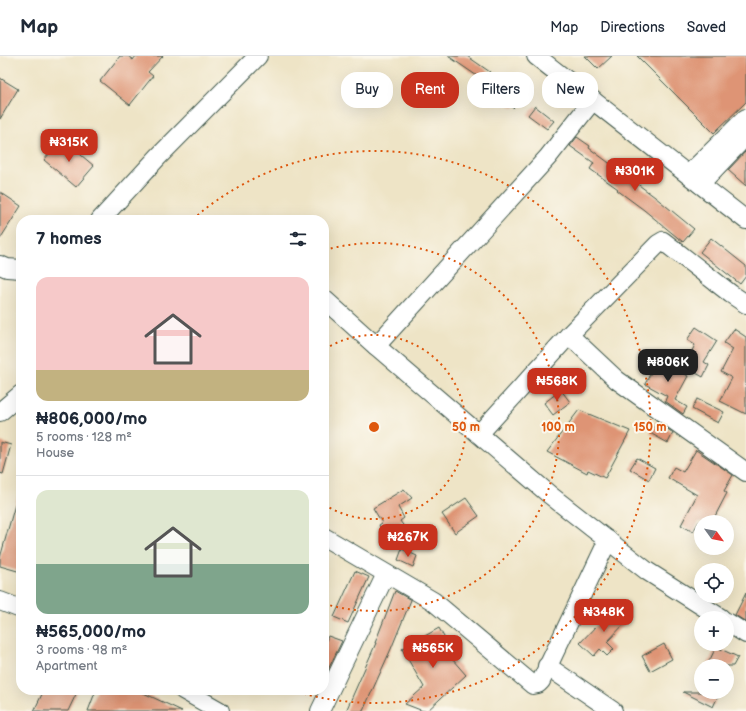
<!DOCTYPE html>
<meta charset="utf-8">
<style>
:root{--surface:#fff;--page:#f6f6f7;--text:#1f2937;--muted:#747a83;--line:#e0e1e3;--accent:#c8321e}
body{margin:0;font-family:"Balsamiq Sans",sans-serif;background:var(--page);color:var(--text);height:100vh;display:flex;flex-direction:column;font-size:15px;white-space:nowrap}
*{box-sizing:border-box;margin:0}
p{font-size:13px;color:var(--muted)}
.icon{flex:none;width:22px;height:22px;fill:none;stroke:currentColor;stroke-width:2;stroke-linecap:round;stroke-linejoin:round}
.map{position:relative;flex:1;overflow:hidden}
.panel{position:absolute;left:16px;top:159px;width:313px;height:480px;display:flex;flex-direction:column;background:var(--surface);border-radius:16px;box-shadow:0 4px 16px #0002}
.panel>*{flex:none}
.top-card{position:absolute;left:341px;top:16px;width:345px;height:36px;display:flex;gap:8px}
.needle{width:26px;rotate:123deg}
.fabs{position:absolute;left:694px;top:459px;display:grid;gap:8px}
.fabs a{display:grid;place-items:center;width:40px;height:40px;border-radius:50%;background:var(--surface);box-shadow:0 4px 16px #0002;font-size:20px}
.price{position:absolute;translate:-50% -34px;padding:0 9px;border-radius:8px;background:var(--accent);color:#fff;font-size:13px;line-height:26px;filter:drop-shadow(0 1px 2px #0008)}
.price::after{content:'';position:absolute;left:50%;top:24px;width:12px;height:9px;margin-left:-6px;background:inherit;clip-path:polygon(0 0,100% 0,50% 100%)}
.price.on{background:#222;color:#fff}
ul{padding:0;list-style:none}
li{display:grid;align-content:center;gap:8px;height:212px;padding:0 20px}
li+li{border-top:1px solid var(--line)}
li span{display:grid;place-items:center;height:124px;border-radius:12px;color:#555}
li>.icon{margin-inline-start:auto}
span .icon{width:72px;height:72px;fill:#fffc;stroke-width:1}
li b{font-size:17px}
h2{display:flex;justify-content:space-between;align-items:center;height:48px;padding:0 20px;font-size:17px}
.chip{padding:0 14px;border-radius:16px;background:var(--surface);box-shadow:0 4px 16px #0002;font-size:14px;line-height:36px}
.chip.on{background:var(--accent);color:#fff}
header{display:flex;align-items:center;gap:24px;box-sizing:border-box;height:56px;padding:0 20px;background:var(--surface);border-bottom:1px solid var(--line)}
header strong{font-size:19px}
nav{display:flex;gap:22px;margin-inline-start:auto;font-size:14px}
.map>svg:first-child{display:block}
.building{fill:#de9474}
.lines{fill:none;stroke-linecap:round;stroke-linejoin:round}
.minor-casing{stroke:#3e564a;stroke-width:20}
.minor{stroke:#fff;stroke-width:18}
.ring{fill:none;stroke:#de580e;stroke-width:2;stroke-dasharray:2 4}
.centre{fill:#de580e;stroke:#fbf7ec;stroke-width:2}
.ring-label{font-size:12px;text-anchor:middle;font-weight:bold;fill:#de580e;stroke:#fbf7ec;stroke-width:4;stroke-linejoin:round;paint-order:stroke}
</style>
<header>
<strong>Map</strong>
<nav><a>Map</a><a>Directions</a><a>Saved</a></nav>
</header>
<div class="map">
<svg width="746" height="655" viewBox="0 0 746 655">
<rect width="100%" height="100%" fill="#fbf7ec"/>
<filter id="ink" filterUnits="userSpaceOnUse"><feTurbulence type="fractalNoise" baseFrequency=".025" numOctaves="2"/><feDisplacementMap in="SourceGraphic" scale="8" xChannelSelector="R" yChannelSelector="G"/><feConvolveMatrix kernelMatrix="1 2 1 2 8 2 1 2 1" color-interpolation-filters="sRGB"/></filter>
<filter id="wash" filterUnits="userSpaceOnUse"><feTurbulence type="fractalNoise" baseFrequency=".012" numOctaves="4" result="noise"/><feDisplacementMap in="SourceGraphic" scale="16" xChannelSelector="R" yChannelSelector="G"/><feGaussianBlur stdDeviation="0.9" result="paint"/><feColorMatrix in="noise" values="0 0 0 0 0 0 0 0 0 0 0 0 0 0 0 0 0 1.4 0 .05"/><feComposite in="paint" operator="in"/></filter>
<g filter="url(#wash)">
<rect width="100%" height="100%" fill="#eee4c6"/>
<g id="blocks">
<g class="building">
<path d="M120 0H128L133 4 136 0H163L148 16 153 20 130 49 100 25Z"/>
<path d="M448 0H467L490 16 489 17 522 43 518 49 517 48 513 52 494 36 496 33Z"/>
<path d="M585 0H612L598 13Z"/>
<path d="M637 0H746V46L714 77Z"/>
<path d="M0 22 18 33 0 63Z"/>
<path d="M535 50 554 65 547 73 528 59Z"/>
<path d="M577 81 590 90 589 92 655 141 694 173 683 186 644 154 617 134 618 133 590 113 594 107 570 90Z"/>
<path d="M62 83 94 110 76 131 44 104Z"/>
<path d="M746 95V130L728 114Z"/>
<path d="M0 136 21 150 0 183Z"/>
<path d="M711 182 746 210V220L740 228 700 196Z"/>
<path d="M696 271 717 285 704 306 709 309 703 321 684 310 695 289 687 284Z"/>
<path d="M734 273 746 281V358L720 345 732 322 721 316 733 293 724 287Z"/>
<path d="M658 303 688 320 675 344 687 351 683 358 665 345 667 340 645 328Z"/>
<path d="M561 334 570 346 553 359 544 347Z"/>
<path d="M697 343 724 356 718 367 692 353Z"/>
<path d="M579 354 630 375 605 422 588 414 587 417 547 396Z"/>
<path d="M657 365 673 377 668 387 650 377Z"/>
<path d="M0 386 11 389 3 418 0 417Z"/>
<path d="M696 394 733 419 724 435 727 437 712 466H699L693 476 681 469 697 439 668 422 674 411 683 416Z"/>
<path d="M637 402 655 412 649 424 630 413Z"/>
<path d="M404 433 412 442 398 451 404 462 400 465 405 472 388 483 379 469 382 467 373 452Z"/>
<path d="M18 438H21V516L0 510V502Z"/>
<path d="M466 442 479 460 455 477 442 458Z"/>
<path d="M402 493 417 500 413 511 398 504Z"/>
<path d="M355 515 369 521 348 567 334 561Z"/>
<path d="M395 535 411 544 391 593 363 655H346L376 587H375Z"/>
<path d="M746 537V566L735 559Z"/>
<path d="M614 551 627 565 607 586 614 593 607 600 600 593 594 600 580 587Z"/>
<path d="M439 572 455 601 452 603 466 619 427 655H423L405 648 424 631 402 593Z"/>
<path d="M328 580 342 585 324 622V590Z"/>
<path d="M664 588 672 603 650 615 642 600Z"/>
<path d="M716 591 738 601 733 610H707Z"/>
<path d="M44 634H78L68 655H34Z"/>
<path d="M96 634H137L182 655H88Z"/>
<path d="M683 636H720L713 651Z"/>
</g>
</g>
</g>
<g filter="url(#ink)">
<use href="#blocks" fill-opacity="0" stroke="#3e564a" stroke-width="1"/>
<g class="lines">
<defs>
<g id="minor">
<path d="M536 0 746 164"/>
<path d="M689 118 746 62"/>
<path d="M700 128 746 80"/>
<path d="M100 164 158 101 258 0"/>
<path d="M0 209 7 212 21 213"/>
<path d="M324 243 376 290 548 101 593 44"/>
<path d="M569 279 617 324 746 416"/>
<path d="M376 290 550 439 647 515 721 562"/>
<path d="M0 356 21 338"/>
<path d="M479 378 569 279 658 188 663 185 731 238 746 248"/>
<path d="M324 481 433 545 533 629 538 628 541 625 608 484"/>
<path d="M0 545 21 553"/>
<path d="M727 566 746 578"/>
<path d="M547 610 613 655"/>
<path d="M183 634 220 655"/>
<path d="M320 655 386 518"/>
</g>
</defs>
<use href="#minor" class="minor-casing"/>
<use href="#minor" class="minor"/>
</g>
</g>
<g class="ring">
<path d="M325 293A92 92 0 1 1 325 449"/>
<path d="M325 194A184 184 0 1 1 325 548"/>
<path d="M193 163A276 276 0 1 1 291 634"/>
</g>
<circle cx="374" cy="371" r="6" class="centre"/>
<g class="ring-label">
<text x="466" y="375">50 m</text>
<text x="558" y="375">100 m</text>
<text x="650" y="375">150 m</text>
</g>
</svg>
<div class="fabs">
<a><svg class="needle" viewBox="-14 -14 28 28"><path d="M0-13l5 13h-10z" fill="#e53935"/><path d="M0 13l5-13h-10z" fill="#747a83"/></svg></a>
<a><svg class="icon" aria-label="locate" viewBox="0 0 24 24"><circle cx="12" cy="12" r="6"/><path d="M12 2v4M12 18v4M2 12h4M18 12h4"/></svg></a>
<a>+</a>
<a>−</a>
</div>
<b class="price" style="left:69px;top:107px">₦315K</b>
<b class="price" style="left:635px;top:136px">₦301K</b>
<b class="price on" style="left:668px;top:327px">₦806K</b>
<b class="price" style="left:557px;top:346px">₦568K</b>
<b class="price" style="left:408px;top:502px">₦267K</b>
<b class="price" style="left:604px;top:577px">₦348K</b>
<b class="price" style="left:433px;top:613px">₦565K</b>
<div class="top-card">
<a class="chip">Buy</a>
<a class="chip on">Rent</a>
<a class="chip">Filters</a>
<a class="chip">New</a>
</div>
<section class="panel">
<h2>7 homes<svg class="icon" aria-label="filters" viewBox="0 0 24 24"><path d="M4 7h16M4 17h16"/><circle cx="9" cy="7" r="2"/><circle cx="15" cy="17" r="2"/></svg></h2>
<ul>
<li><span style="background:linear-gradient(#f6c9c9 75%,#c2b280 0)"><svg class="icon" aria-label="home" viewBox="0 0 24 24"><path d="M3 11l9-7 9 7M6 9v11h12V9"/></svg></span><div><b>₦806,000/mo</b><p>5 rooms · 128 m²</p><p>House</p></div></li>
<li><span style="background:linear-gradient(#dfe7d0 60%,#7fa58c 0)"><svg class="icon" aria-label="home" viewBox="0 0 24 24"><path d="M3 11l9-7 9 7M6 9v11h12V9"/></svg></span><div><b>₦565,000/mo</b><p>3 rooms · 98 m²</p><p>Apartment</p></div></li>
</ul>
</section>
</div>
